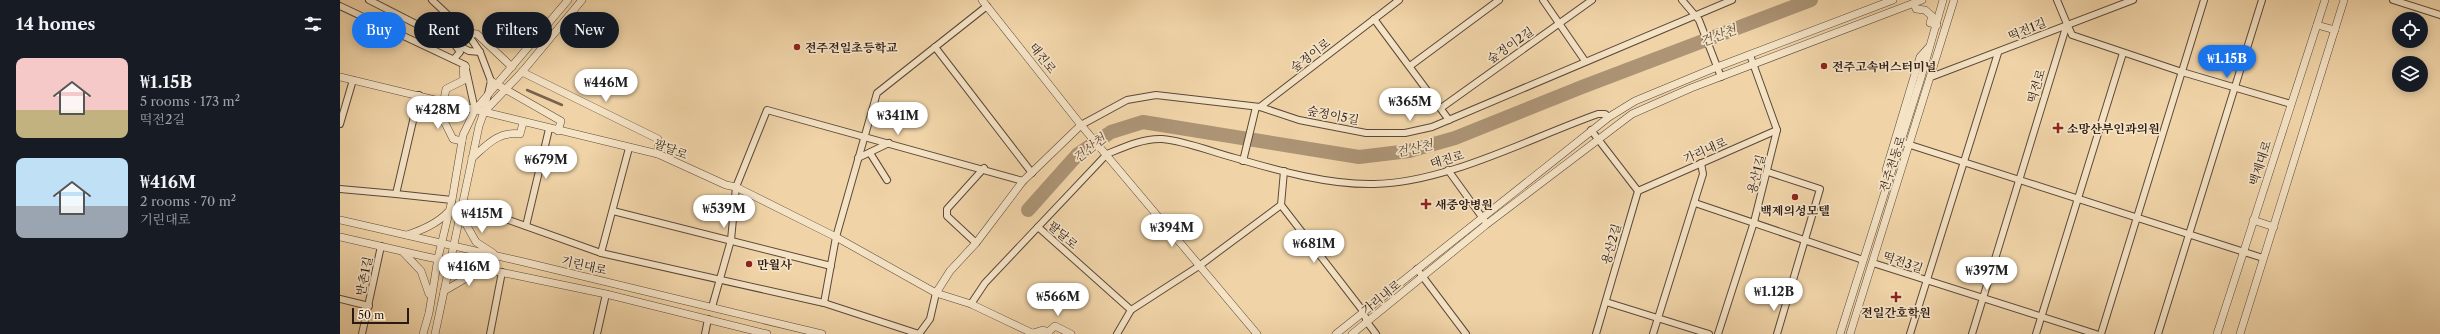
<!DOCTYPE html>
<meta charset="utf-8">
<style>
:root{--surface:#171b24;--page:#20242c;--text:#f1f3f6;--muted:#9ea1a6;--accent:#1a73e8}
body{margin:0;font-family:"Libre Caslon Text","Noto Serif KR",serif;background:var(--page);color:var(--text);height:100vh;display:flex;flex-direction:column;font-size:15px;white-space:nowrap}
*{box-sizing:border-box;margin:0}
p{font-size:13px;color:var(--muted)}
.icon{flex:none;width:22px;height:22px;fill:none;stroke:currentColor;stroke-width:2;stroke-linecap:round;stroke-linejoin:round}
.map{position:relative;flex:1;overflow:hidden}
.drawer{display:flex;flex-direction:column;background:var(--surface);width:340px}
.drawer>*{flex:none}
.guide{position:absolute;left:12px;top:12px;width:380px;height:36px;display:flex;gap:8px}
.buttons{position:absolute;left:2052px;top:12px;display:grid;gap:8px}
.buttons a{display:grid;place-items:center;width:36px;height:36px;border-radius:50%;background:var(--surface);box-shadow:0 2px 10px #0003;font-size:20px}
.scale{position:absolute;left:12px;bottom:10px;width:57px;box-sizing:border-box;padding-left:4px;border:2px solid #291913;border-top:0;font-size:11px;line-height:14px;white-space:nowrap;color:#291913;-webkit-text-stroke:3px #f5e3c6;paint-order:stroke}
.price{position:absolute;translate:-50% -34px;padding:0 9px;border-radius:14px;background:#fff;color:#222;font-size:13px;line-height:26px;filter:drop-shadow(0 1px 2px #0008)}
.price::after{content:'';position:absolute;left:50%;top:24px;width:12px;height:9px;margin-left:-6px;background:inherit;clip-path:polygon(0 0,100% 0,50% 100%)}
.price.active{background:var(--accent);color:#fff}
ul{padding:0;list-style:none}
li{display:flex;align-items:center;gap:12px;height:100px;padding:0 16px}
li span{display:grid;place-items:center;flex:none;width:112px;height:80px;border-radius:8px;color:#555}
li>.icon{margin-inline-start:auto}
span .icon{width:48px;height:48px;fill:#fffc;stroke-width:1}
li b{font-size:17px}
h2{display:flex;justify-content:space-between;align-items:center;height:48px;padding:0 16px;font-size:17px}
.chip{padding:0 14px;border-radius:18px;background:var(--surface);box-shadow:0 2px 10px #0003;font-size:14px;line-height:36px}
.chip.active{background:var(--accent);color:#fff}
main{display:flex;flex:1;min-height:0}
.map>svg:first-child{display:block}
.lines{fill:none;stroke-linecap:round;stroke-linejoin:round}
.stream{stroke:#78634e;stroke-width:2.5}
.river{stroke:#ac9475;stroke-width:14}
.minor-casing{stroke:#5b4838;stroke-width:8}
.tertiary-casing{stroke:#5b4838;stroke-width:8}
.minor{stroke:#f5e3c6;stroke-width:6}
.tertiary{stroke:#f5e3c6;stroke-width:7}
.poi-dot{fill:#8f2418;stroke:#f5e3c6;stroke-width:1.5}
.labels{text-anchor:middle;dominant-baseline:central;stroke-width:3.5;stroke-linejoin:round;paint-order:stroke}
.street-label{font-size:12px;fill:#291913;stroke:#f5e3c6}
.poi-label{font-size:12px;font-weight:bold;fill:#291913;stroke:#f5e3c6;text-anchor:start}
.water-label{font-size:13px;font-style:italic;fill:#5d4a3a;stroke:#f5e3c6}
</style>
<main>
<section class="drawer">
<h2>14 homes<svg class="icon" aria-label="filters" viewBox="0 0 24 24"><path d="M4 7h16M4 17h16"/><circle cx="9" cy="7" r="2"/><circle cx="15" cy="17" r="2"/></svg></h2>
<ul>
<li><span style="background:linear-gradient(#f6c9c9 65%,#c2b280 0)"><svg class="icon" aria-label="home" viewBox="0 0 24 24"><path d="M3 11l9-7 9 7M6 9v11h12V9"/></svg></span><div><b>₩1.15B</b><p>5 rooms · 173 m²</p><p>떡전2길</p></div></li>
<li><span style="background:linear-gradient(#bfe0f5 60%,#9aa5b1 0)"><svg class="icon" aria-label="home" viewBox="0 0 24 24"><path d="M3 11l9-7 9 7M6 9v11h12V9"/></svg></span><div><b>₩416M</b><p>2 rooms · 70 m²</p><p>기린대로</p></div></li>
</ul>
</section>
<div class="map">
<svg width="2100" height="334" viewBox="0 0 2100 334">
<rect width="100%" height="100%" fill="#f0d4a8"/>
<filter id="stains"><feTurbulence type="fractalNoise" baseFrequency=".005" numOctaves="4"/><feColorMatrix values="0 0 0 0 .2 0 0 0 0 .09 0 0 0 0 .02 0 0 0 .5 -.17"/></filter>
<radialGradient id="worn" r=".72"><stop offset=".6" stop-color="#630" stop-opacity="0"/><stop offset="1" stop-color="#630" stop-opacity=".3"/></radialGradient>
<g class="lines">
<path class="stream" d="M187 90 222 105"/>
<path class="river" d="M688 210 738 154 771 132 803 122 1019 157 1069 151 1115 138 1242 87 1471 0"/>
<defs>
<g id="minor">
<path d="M29 0 129 51 140 52"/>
<path d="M92 0 127 33 140 52 151 81 144 112"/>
<path d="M1203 0 1245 61"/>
<path d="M1342 0 1359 20 1381 77"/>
<path d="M2053 0 2100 15"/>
<path d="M0 6 125 65 135 110"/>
<path d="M1034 19 1109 120"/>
<path d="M1727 24 1732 35 1842 72 1951 104"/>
<path d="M595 47 692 173"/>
<path d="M114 59 120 52 115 45"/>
<path d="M1070 66 1159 0"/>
<path d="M1591 77 1793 0"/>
<path d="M79 95 56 194 112 200"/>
<path d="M920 107 1059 0"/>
<path d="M1101 108 1252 0"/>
<path d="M0 124 13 80"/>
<path d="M741 125 787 100 816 95 920 107 959 120 1026 133H1065L1092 127 1392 0"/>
<path d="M1251 130 1298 191 1437 130 1410 55"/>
<path d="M1561 142 1923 258"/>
<path d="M530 153 547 180"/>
<path d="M518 158 549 143"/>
<path d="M903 161 916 107"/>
<path d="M1108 170 1147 224"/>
<path d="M1428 172 1480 189 1437 334"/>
<path d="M0 189 56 194"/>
<path d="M1355 203 1523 260"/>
<path d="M124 204 261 253 484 303 579 334"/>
<path d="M941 205 1023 311 1027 322 1036 334"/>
<path d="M273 211 491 266"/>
<path d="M186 226 209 129"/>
<path d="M698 227 791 310"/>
<path d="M636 243 607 216V209L644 168"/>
<path d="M261 253 289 148"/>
<path d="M1533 263 1756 334"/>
<path d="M1077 269 1126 334"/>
<path d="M0 299 29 306"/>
<path d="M1266 302 1369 334"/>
<path d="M484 303 496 237 537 93 647 6"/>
<path d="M631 304 645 283 767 154C784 147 804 138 822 139 846 141 872 152 895 158 939 171 989 185 1034 184 1106 183 1190 138 1258 114H1265L1269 117"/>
<path d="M372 307 391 240 396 187 427 110 683 181"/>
<path d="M22 334 41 246"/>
<path d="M150 334 162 272"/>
<path d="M257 334 266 294"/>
<path d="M365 334 368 319"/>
<path d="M579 334 590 319 596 293"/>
<path d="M777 334 791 310 859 266 941 205 944 171"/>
<path d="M1256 334 1298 191"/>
<path d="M1313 334 1363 174 1361 163"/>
<path d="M1378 334 1414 222 1437 130"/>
<path d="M1570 334 1658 53"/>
<path d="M1632 334 1727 24 1717 0"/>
<path d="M1696 334 1783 53"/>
<path d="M1761 334 1864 0"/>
<path d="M1818 334 1922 0"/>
</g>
<g id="tertiary">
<path d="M642 0 741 125 917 334"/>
<path d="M1574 3 1576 9 1585 10 1592 16 1590 23 1597 25"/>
<path d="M1977 25 1995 30"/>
<path d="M127 33 137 34 172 67"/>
<path d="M182 72 318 139V154"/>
<path d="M0 77 318 154 386 185 396 187 496 237 596 293 631 304 694 334"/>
<path d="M151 81 221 121 218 131"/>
<path d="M122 141 113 139 101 115 106 89 124 80 123 69 126 67"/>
<path d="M132 158C147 145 158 131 180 134L183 123"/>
<path d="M1546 170 1580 57 1589 47"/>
<path d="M122 217 136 242 153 253"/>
<path d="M0 220 188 263 482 334"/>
<path d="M1913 220 1934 227"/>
<path d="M67 235C82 230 97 224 108 212"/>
<path d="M0 237 83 256 266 294 427 334"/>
<path d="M64 253 81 271 89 294"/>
<path d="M104 291 128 277 149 271"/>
<path d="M596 293 610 271 636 243 683 181 741 125"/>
<path d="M693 333 703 330 709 334"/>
<path d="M707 333 715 326 731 334"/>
<path d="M83 334 89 313 98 258 112 200 123 135 135 110 228 0"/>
<path d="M95 334 139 126 144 112 182 72 242 0"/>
<path d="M996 334 1269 117 1295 101 1377 67 1553 0"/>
<path d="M1012 334 1147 224 1292 114 1351 88 1582 0"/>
<path d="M1500 334 1580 81 1603 0"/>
<path d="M1510 334 1614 0"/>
<path d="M1877 334 1985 0"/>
<path d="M1900 334 2004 0"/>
</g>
</defs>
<use href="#minor" class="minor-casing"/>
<use href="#tertiary" class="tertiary-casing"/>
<use href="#minor" class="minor"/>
<use href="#tertiary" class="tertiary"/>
</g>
<g class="poi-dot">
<circle cx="457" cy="47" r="4"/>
<circle cx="1484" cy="66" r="4"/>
<path d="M1716 122h4v4h4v4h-4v4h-4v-4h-4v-4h4z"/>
<circle cx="1455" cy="197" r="4"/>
<path d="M1084 198h4v4h4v4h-4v4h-4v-4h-4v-4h4z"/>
<circle cx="409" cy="264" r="4"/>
<path d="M1554 291h4v4h4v4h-4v4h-4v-4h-4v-4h4z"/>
</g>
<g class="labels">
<g class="street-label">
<text transform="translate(1687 29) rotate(-22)">떡전1길</text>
<text transform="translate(1170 45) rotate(-35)">숲정이2길</text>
<text transform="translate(970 55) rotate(-38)">숲정이로</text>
<text transform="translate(703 58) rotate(52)">태진로</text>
<text transform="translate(1696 86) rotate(-73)">떡전로</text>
<text transform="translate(993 115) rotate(11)">숲정이5길</text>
<text transform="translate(331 149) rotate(21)">팔달로</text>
<text transform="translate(1365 150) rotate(-24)">가리내로</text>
<text transform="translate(1107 159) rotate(-16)">태진로</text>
<text transform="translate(1920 163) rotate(-72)">백제대로</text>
<text transform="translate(1552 164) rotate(-72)">전주천동로</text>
<text transform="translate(1416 174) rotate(-76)">용산1길</text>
<text transform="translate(723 235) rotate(41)">팔달로</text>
<text transform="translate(1271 244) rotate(-74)">용산2길</text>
<text transform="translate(1563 262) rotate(19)">떡전3길</text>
<text transform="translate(244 265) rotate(13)">기린대로</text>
<text transform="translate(24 276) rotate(-79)">반촌1길</text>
<text transform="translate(1041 297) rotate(-39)">가리내로</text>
</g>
<g class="poi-label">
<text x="465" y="47">전주전일초등학교</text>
<text x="1492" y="66">전주고속버스터미널</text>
<text x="1727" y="128">소망산부인과의원</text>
<text x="1095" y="204">새중앙병원</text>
<text x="1455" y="210" text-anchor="middle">백제의성모텔</text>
<text x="417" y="264">만월사</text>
<text x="1556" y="312" text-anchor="middle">전일간호학원</text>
</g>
<g class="water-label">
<text transform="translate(1378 35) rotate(-21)">건산천</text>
<text transform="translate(749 148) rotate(-38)">건산천</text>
<text transform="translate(1074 148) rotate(-12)">건산천</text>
</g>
</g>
<rect width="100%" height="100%" filter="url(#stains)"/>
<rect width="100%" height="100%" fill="url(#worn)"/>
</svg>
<div class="buttons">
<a><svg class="icon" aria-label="locate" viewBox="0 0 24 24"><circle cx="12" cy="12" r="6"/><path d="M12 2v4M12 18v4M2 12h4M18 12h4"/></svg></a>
<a><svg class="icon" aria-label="layers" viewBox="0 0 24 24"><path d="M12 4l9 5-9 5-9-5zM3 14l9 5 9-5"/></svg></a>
</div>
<div class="scale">50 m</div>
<b class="price active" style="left:1887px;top:79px">₩1.15B</b>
<b class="price" style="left:266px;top:103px">₩446M</b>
<b class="price" style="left:1070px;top:122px">₩365M</b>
<b class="price" style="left:98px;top:130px">₩428M</b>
<b class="price" style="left:558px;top:136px">₩341M</b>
<b class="price" style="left:206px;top:180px">₩679M</b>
<b class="price" style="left:384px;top:229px">₩539M</b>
<b class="price" style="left:142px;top:234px">₩415M</b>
<b class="price" style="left:832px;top:248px">₩394M</b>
<b class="price" style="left:974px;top:264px">₩681M</b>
<b class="price" style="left:129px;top:287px">₩416M</b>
<b class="price" style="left:1647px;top:291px">₩397M</b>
<b class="price" style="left:1434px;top:312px">₩1.12B</b>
<b class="price" style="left:718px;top:317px">₩566M</b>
<div class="guide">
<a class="chip active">Buy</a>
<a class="chip">Rent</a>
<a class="chip">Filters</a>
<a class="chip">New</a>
</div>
</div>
</main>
